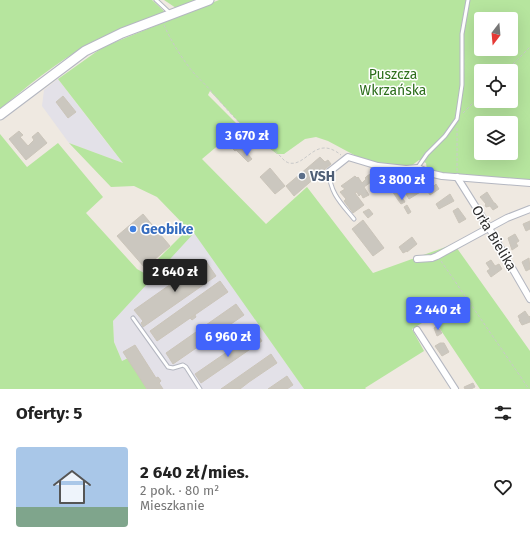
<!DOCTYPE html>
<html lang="pl">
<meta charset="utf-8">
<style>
:root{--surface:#fff;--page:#f2f2f2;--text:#222;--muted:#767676;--accent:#4264fb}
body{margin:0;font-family:"Fira Sans",sans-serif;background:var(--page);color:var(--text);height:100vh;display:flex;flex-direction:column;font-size:15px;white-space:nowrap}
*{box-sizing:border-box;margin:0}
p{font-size:13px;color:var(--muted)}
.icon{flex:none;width:22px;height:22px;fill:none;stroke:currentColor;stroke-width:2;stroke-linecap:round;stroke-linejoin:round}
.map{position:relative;height:389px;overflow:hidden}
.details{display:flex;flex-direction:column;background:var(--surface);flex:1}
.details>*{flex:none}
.needle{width:26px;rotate:196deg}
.buttons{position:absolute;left:474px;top:12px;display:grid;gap:8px}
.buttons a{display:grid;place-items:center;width:44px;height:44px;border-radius:4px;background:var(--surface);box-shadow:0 4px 16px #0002;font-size:20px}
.price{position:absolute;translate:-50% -34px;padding:0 9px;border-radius:4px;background:var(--accent);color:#fff;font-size:13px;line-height:26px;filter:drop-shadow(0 1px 2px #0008)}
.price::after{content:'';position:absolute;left:50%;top:24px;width:12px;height:9px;margin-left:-6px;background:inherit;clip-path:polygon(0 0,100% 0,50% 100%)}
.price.selected{background:#222;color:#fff}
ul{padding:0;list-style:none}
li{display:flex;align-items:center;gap:12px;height:100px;padding:0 16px}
li span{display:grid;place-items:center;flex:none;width:112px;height:80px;border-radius:4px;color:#555}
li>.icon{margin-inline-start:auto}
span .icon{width:48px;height:48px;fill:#fffc;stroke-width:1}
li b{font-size:17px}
h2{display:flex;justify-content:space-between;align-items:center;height:48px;padding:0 16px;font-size:17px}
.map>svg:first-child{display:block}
.industrial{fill:#e3e1e8}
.green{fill:#b6e59e;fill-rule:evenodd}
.building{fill:#cbc7bf;stroke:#cbc5ba}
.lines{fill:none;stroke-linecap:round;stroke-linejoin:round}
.lane-casing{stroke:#b4b7c1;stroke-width:5}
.street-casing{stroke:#b4b7c1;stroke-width:8}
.secondary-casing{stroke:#b4b7c1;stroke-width:11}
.path{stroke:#c9c9c9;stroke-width:1;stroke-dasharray:3 2;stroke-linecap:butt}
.lane{stroke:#fff;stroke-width:3}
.street{stroke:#fff;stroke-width:6}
.secondary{stroke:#fff;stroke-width:9}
.service-dot{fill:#5c6f8a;stroke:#fff;stroke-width:1.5}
.shop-dot{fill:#3f7fe0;stroke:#fff;stroke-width:1.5}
.labels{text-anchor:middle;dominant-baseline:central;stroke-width:3;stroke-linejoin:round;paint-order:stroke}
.park-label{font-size:14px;fill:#2c6e1b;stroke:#fff}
.service-label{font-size:14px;font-weight:bold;fill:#4e5e75;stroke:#fff;text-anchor:start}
.shop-label{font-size:14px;font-weight:bold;fill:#366cbe;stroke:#fff;text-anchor:start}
.street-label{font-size:14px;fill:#2e2e2e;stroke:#fff}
</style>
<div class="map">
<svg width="530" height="389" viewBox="0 0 530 389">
<rect width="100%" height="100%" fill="#efe9e1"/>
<g class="industrial">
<path d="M58 79 100 134 123 163 69 143 42 106 44 90Z"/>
<path d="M194 232 304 389H147L127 358 122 361 114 342 113 321Z"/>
</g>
<g class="green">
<path d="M0 0H152L165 12C138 23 111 32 86 46 57 62 26 87 0 109Z"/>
<path d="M164 0H197L176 8Z"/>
<path d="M219 0H530V181L443 174 427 170 426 163 419 160 411 166H386L370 162 356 156 328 141 316 137 305 139 284 154H277L248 132 210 91 208 95 240 127 202 159 266 224 307 187 373 273 454 244 530 351V389H480L432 317 412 329 424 351 365 388 366 389H304L194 233 113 321 114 342 122 361 128 358 147 389H0V134L27 167 58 143 103 197 86 213 137 269 144 273 188 229 157 197 134 186 111 187 69 143 123 163 58 79 103 47ZM481 19H511V49H481ZM481 71H511V101H481ZM481 123H511V153H481Z"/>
</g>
<g class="building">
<path d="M63 96 76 112 68 118 56 102Z"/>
<path d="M19 131 23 135 20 137 28 146 34 140 32 137 38 132 47 143 26 160 9 139Z"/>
<path d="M236 140 241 146 235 151 230 146Z"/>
<path d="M241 146 246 152 242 156 236 150Z"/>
<path d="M246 152 252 159 248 162 242 156Z"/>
<path d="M320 157 325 162 328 160 331 164 294 196 286 186Z"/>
<path d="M270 168 285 186 275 194 260 177Z"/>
<path d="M372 173 376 179 371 182 367 176Z"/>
<path d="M355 176 357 178 358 177 362 183 366 179 365 178 367 176 371 182 364 187 369 195 363 198 361 194 359 196 357 192 355 193 364 205 353 213 344 201 346 199 340 192 345 189 341 186Z"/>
<path d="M391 180 392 183 395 181 397 184 394 185 402 197 398 200 387 183Z"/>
<path d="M432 184 434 186 436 184 439 189 430 195 427 190 429 189 428 187Z"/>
<path d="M419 186 422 191 409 199 406 194Z"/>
<path d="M487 192 494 203H495L498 207 493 210 490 206 486 207 485 205 486 204 480 197Z"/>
<path d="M450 194 454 201 439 209 436 204Z"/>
<path d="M402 197 405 202 401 204 398 200Z"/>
<path d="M407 205 411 212 408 214 404 207Z"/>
<path d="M458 208 466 219 459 223 453 211Z"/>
<path d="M369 209 373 214 368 218 363 212Z"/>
<path d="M143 214 170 246 145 268 117 236Z"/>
<path d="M363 220 384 248 373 256 352 229Z"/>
<path d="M530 221V229L526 231 523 224Z"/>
<path d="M515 234 519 241 516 243 518 246 512 250 508 238Z"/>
<path d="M412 237 417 244 407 252V251L403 253 399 247Z"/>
<path d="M529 258 530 269 526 271 522 262Z"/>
<path d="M205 260 216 276 143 327 141 323 143 321 134 310Z"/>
<path d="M491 260 495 266 499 264 502 269 491 277 487 271 490 269 486 263Z"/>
<path d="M220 281 228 292 157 341 150 331Z"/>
<path d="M236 304 244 315 173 364 166 353Z"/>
<path d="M525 311 529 317 530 316V322L522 325 519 320H520L518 316Z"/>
<path d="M195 315 196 317 192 320 190 318Z"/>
<path d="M437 326 442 333 439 335 437 336 434 328Z"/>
<path d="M256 332 262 341 201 383 195 374Z"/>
<path d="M440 343H444L449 352 442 356 435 346Z"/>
<path d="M135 345 156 378 158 377 161 381 159 383 163 389H147L123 352Z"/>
<path d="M271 354 277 363 249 382 240 389H221Z"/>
<path d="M287 376 293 385 287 389H268Z"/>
<path d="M473 383 475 387 471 389H465L464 387Z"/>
</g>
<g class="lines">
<defs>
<g id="lane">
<path d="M156 0 170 13"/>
<path d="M418 167 427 154 445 136 457 119 462 85V34L468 0"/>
<path d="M329 172C330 193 341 203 354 219"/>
<path d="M133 318 168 367 173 368 183 365 186 367 200 389"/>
</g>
<g id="street">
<path d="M329 172 348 157 378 166 406 169 418 168 429 173 442 176 530 183"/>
<path d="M457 177 489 228 530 299"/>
<path d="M417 259 432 258 437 256 507 218 530 209"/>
<path d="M417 330 455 389"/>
</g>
<path id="secondary" d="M0 115 85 51 122 33 209 0"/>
</defs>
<use href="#lane" class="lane-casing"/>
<use href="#street" class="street-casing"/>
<use href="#secondary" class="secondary-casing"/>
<g class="path">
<path d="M164 25C171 41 181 57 192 71 198 78 205 84 211 91 223 105 235 119 248 131 258 139 268 146 277 153 282 157 283 161 289 163 307 167 315 134 341 155"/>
<path d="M506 71 530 47"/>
<path d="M463 113 481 95"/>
<path d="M457 171V126"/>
<path d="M441 261 529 389"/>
</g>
<use href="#lane" class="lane"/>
<use href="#street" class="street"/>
<use href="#secondary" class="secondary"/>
</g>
<circle class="service-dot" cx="302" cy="176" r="4"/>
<circle class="shop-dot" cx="133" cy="229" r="4"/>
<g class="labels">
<g class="park-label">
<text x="393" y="74">Puszcza<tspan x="393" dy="16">Wkrzańska</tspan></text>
</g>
<g class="service-label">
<text x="310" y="176">VSH</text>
</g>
<g class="shop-label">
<text x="141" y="229">Geobike</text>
</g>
<g class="street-label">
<text transform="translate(494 238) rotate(59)">Orła Bielika</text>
</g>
</g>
</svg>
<div class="buttons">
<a><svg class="needle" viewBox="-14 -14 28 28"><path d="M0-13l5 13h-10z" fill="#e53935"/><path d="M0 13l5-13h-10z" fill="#767676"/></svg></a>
<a><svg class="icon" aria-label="locate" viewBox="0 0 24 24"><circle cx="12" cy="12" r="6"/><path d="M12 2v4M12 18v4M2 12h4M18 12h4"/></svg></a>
<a><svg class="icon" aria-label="layers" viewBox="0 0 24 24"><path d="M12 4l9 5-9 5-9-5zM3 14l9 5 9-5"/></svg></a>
</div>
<b class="price" style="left:247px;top:157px">3 670 zł</b>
<b class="price" style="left:402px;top:201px">3 800 zł</b>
<b class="price selected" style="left:175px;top:293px">2 640 zł</b>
<b class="price" style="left:438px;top:331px">2 440 zł</b>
<b class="price" style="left:228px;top:358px">6 960 zł</b>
</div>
<section class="details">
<h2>Oferty: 5<svg class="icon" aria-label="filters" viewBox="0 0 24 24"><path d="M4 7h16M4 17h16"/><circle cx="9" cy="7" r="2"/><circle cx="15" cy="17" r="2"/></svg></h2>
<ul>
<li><span style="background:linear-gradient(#a9c7e8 75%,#7fa58c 0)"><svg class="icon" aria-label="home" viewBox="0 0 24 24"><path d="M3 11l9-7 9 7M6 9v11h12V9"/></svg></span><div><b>2 640 zł/mies.</b><p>2 pok. · 80 m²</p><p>Mieszkanie</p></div><svg class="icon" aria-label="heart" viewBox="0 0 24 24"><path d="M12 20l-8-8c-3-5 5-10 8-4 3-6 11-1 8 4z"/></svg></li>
</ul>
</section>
